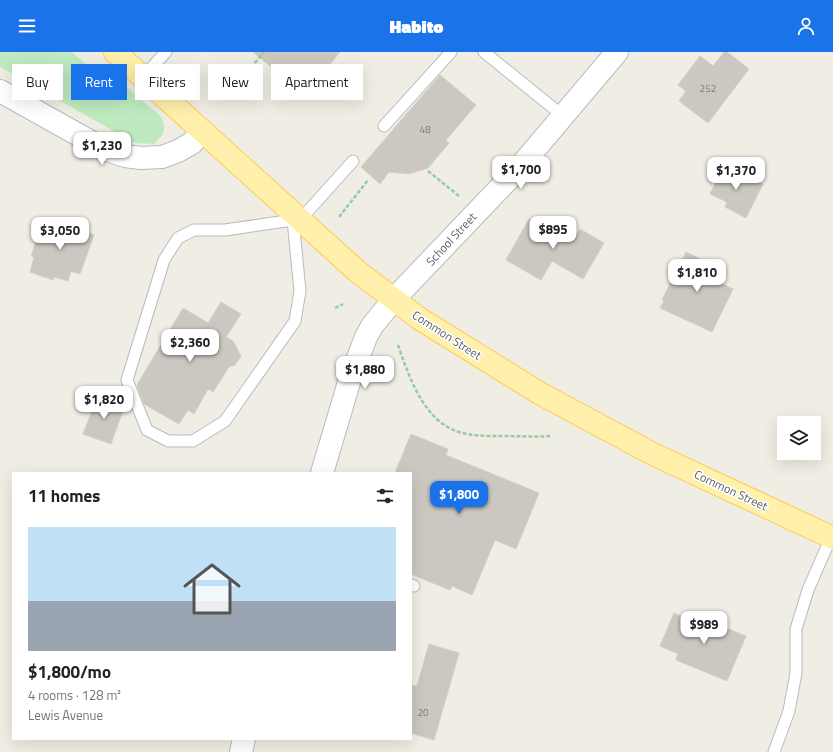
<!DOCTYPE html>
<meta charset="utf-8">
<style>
:root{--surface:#fff;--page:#f6f6f6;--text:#222;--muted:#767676;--line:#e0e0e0;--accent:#1a73e8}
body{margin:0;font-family:"Titillium Web",sans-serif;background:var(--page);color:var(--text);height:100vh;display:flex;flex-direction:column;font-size:15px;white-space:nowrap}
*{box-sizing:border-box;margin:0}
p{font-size:13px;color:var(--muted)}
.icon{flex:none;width:22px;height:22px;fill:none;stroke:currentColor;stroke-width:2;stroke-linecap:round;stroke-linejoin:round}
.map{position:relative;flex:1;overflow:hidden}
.side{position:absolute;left:12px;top:420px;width:400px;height:268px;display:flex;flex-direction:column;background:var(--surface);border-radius:0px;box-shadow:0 4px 16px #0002}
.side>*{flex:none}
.banner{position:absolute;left:12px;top:12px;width:400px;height:36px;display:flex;gap:8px}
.buttons{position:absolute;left:777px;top:364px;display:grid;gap:8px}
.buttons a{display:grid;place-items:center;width:44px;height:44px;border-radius:0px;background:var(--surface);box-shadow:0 4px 16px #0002;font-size:20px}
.price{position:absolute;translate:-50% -34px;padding:0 9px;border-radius:8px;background:#fff;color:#222;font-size:13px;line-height:26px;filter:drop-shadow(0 1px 2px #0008)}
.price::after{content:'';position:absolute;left:50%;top:24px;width:12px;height:9px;margin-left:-6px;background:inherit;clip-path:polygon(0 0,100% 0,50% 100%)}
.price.selected{background:var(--accent);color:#fff}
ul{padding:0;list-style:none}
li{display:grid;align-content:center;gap:8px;height:212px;padding:0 16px}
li+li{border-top:1px solid var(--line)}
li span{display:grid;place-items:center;height:124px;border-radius:0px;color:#555}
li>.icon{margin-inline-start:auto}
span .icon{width:72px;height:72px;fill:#fffc;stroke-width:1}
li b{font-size:17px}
h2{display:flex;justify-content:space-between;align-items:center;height:48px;padding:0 16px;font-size:17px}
.tag{padding:0 14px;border-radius:0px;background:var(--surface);box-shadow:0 4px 16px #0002;font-size:14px;line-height:36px}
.tag.selected{background:var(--accent);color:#fff}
header{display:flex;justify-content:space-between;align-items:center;height:52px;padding:0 16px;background:var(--accent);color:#fff;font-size:18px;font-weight:800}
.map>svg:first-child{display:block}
.green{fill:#bfeabf}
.building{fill:#cbc8c1;stroke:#d6cfc2}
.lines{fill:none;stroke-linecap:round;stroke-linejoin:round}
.service-casing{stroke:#b7bbc0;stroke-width:13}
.minor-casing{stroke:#b7bbc0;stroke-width:24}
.tertiary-casing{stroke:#b7bbc0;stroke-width:24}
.primary-casing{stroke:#ffca4f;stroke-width:24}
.path{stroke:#96cca5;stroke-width:2.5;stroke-dasharray:4 2;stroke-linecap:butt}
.service{stroke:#fff;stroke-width:11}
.minor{stroke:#fff;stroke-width:22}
.tertiary{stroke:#fff;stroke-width:22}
.primary{stroke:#fff0ab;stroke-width:22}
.labels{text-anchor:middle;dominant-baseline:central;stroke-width:3;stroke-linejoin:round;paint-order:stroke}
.number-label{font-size:10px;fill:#787b7d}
.street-label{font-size:12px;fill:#5c6166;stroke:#fff}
</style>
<header><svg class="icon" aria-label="menu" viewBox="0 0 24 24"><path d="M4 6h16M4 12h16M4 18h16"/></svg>Habito<svg class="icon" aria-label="person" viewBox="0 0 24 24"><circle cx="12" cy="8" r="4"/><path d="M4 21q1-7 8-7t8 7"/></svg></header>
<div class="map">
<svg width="833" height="700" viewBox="0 0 833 700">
<rect width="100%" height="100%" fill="#f0ede4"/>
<path class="green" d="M0 0H72L90 16 101 13 161 65C167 79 164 82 154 92L135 91 0 15Z"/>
<g class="building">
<path d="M253 0H340L305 43Z"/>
<path d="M724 0H727L749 17 708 71 679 49 686 39 678 33 700 4 713 14Z"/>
<path d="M440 23 476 53 446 88 449 91 428 116 409 122 389 120 380 132 361 115Z"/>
<path d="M724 113 763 132 746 166 725 155 727 150 710 142Z"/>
<path d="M44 166 94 183 80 222 71 219 68 229 54 225 53 228 30 220 34 205 31 204Z"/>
<path d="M537 166 574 187 580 177 604 191 583 227 552 209 541 228 506 208 529 167 535 171Z"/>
<path d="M686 200 724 218 719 230 733 237 712 280 660 256 664 249 662 248Z"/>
<path d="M221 250 241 262 226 285 233 289 241 304 235 313 229 315 213 340 208 337 194 362 188 358 179 372 144 352 137 333 183 256 208 271Z"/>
<path d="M98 343 125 353 111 392 83 382Z"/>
<path d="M411 382 448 397 446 403 539 441 516 497 495 488 472 543 452 534 450 538 411 522V421H395Z"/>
<path d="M674 561 690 568 692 562 746 584 727 629 676 608 678 602 660 594Z"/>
<path d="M429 592 459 601 434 688 411 681V633L417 634Z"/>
</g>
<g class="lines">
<defs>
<g id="service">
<path d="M484 0 563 64"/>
<path d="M143 25 166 0"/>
<path d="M384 74 451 0"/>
<path d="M293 168 300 239 295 269 225 369 193 389H168L147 378 127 328 164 208 178 186 194 178H225L293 168H300L353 109"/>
<path d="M411 533 414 534"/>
<path d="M774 700 789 659 796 621V577L808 538 831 485"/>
</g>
<g id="minor">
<path d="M0 39 102 96 125 104 141 106 162 105 178 99 192 91 202 79"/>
<path d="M322 421 350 327 366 285 372 274 394 247"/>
<path d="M241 700 244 687"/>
</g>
<path id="tertiary" d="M394 247 519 116 617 0"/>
<path id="primary" d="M115 0 358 220 420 267 541 342 653 402 833 486"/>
</defs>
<use href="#service" class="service-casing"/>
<use href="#minor" class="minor-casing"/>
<use href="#tertiary" class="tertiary-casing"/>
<use href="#primary" class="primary-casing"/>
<g class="path">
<path d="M224 48 264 0"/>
<path d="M428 119 459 144"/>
<path d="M339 165 368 128"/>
<path d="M335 256 343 252"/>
<path d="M398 293C409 325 425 373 463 381 475 384 488 384 500 384 517 384 533 385 550 384"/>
</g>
<use href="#service" class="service"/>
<use href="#minor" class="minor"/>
<use href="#tertiary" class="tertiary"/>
<use href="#primary" class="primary"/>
</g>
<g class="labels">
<g class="number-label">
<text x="708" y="36">252</text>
<text x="425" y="77">48</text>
<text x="423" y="660">20</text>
</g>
<g class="street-label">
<text transform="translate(451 187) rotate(-47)">School Street</text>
<text transform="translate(447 283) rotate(33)">Common Street</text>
<text transform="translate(731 438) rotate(25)">Common Street</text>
</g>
</g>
</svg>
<div class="buttons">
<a><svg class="icon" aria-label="layers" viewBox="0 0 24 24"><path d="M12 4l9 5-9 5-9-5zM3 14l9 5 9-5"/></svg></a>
</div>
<b class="price" style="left:102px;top:114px">$1,230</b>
<b class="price" style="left:521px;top:138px">$1,700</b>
<b class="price" style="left:736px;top:139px">$1,370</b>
<b class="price" style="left:553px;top:198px">$895</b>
<b class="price" style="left:60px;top:199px">$3,050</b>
<b class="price" style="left:697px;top:241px">$1,810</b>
<b class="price" style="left:190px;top:311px">$2,360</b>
<b class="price" style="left:365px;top:338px">$1,880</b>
<b class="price" style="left:104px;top:368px">$1,820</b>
<b class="price selected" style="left:459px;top:463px">$1,800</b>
<b class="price" style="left:704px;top:593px">$989</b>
<div class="banner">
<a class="tag">Buy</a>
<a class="tag selected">Rent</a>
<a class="tag">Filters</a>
<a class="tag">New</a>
<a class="tag">Apartment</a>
</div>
<section class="side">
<h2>11 homes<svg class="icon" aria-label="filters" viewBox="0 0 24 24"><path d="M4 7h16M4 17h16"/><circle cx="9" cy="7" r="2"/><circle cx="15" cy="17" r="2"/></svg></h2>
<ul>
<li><span style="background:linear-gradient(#bfe0f5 60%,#9aa5b1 0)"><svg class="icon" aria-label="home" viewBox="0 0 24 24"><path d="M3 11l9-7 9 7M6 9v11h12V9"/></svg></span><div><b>$1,800/mo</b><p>4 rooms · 128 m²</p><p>Lewis Avenue</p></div></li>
</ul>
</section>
</div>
